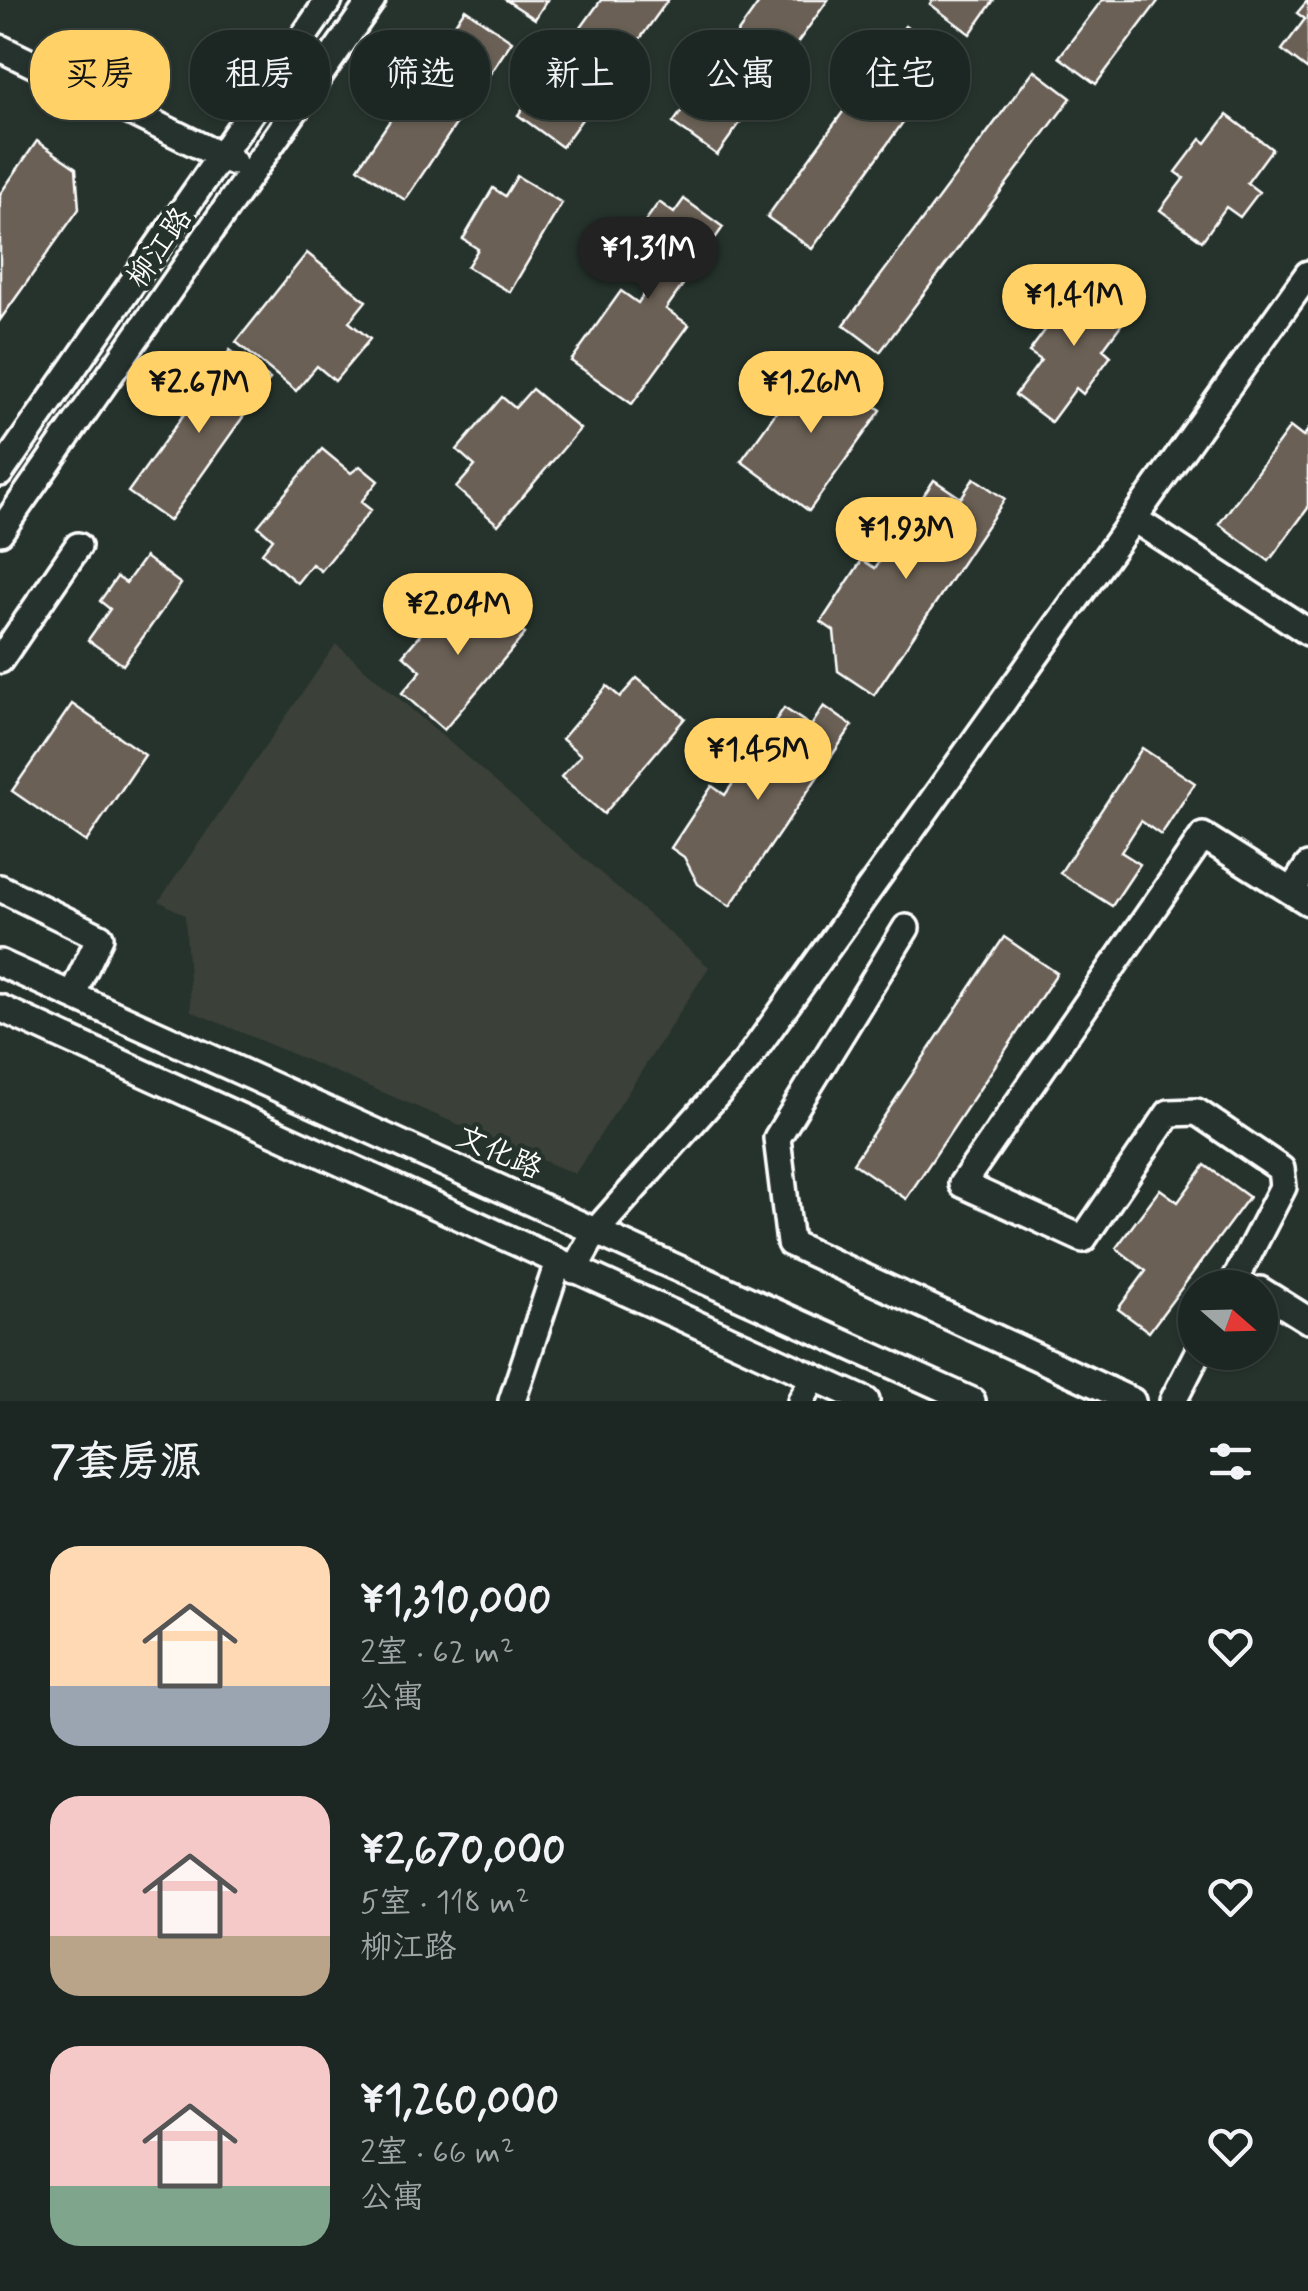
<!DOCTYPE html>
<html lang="zh">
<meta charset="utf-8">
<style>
:root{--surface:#1c2622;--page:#29322f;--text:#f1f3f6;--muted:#a0a5a5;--line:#3a4340;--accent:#ffd166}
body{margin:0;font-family:Mynerve,"LXGW WenKai TC",sans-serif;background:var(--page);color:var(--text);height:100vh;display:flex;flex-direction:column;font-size:38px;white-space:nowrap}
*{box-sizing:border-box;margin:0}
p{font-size:32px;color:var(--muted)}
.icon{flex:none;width:55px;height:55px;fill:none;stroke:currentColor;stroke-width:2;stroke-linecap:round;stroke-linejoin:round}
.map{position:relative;height:1401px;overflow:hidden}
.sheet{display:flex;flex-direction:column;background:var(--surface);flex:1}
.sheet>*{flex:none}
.top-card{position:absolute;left:30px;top:30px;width:1250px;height:90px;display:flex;gap:20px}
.needle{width:65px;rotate:110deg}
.buttons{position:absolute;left:1178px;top:1270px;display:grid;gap:20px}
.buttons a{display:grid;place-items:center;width:100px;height:100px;border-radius:50%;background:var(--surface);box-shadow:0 2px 8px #0004,0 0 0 2px var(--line);font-size:50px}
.price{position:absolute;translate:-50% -85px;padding:0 22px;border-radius:35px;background:var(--accent);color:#111;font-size:32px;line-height:65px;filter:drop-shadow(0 2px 5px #0008)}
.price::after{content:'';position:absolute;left:50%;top:60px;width:30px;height:22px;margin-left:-15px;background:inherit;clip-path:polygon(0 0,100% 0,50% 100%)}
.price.on{background:#222;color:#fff}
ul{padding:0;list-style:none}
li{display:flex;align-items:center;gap:30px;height:250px;padding:0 50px}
li span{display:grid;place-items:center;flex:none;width:280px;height:200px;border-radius:30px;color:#555}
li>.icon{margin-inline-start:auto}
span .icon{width:120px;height:120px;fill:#fffc;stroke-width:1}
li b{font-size:42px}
h2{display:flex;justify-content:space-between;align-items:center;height:120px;padding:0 50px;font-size:42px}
.pill{padding:0 35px;border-radius:40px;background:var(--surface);box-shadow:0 2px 8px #0004,0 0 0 2px var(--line);font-size:35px;line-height:90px}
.pill.on{background:var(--accent);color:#111}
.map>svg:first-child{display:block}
.built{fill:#3b4039}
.building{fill:#6b6055;stroke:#fff;stroke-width:2.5}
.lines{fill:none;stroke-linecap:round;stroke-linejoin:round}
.minor-casing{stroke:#fff;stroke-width:32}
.minor{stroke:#26332d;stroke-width:25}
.labels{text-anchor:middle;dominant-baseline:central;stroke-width:9;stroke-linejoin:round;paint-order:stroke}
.street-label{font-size:30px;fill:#fff;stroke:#26332d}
</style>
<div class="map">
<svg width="1308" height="1401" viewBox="0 0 1308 1401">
<rect width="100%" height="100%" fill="#26332d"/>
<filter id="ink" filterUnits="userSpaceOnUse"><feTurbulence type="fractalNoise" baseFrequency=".01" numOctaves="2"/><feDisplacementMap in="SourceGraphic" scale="20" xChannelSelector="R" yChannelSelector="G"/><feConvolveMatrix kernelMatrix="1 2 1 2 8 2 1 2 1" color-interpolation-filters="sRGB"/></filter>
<g filter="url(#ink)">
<path class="built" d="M336 644 709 967 575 1174 191 1011 185 915 159 901Z"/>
<g class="building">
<path d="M506 0H547L535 19Z"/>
<path d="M601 0H668L562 147 518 115Z"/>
<path d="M761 0H828L717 155 673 123Z"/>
<path d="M933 0H994L970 34 930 4Z"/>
<path d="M1102 0H1159L1096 84 1059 57Z"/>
<path d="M1308 0V70L1282 50 1305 19 1297 13Z"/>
<path d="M465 9 512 41 405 200 358 168Z"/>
<path d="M905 26 949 58 812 249 767 217Z"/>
<path d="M1034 70 1071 98 880 352 844 325Z"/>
<path d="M1227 115 1272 149 1247 183 1259 192 1240 217 1226 207 1202 241 1160 210 1184 178 1176 172 1201 139 1206 143Z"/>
<path d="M37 141 76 168 79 209 0 320V194Z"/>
<path d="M517 176 562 203 510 292 467 267 478 249 463 239 493 188 505 196Z"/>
<path d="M684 199 723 227 666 309 689 325 632 404 571 361 621 291 638 303 655 278 622 254 659 202 674 213Z"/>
<path d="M307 253 366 301 349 322 370 339 335 381 317 366 296 391 236 342Z"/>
<path d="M1097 278 1135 306 1103 349 1111 356 1083 394 1076 388 1051 422 1015 395 1041 360 1029 352 1066 302 1075 308Z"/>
<path d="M230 350 270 379 169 521 128 492Z"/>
<path d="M813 361 881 410 809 511 741 461Z"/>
<path d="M532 389 580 429 498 525 456 488 475 466 457 450 502 397 515 408Z"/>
<path d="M1290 427 1303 437 1308 430V508L1269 561 1219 524Z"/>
<path d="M322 449 351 473 360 466 378 481 361 502 371 510 321 571 312 564 297 583 262 553 273 539 258 526Z"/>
<path d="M974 478 1005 499 874 695 838 671 834 631 821 622 862 560 875 568 934 480 961 498Z"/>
<path d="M145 557 181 584 123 665 88 640 110 609 100 601 117 577 126 583Z"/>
<path d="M477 594 525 634 444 730 402 693 421 671 403 655 448 602 461 613Z"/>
<path d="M637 678 685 718 604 814 561 777 581 755 562 739 607 686 620 697Z"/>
<path d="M72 704 145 755 86 842 12 791Z"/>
<path d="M824 706 852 726 730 906 698 884 684 857 671 848 712 786 725 795 784 708 811 726Z"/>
<path d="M1142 748 1195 783 1161 835 1141 821 1121 852 1140 864 1112 906 1060 873Z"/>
<path d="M1004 937 1057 973 906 1199 853 1163Z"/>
<path d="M1205 1165 1249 1197 1149 1332 1118 1309 1146 1271 1116 1248 1160 1189 1178 1202Z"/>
</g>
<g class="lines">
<defs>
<g id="minor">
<path d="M0 48 233 162"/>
<path d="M0 473 329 0"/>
<path d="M1134 519 1308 632"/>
<path d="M0 532 372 0"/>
<path d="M0 660 78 546"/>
<path d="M0 888 100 937 72 995"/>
<path d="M1291 891 1308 866"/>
<path d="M906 928 777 1138 790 1243 1132 1401"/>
<path d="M0 963 972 1401"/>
<path d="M0 1008 866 1401"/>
<path d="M574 1270 595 1232 746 1062 1308 274"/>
<path d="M1231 1288 1283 1187 1281 1169 1197 1112 1169 1113 1083 1239 962 1184 1203 836 1308 902"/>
<path d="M1260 1290 1308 1320"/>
<path d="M512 1401 558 1263"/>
<path d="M801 1401 814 1377"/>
<path d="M1173 1401 1198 1352"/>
</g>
</defs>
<use href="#minor" class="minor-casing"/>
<use href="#minor" class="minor"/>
</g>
</g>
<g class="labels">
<g class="street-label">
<text transform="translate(160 248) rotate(-55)">柳江路</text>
<text transform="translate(499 1153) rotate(24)">文化路</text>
</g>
</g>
</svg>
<div class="buttons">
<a><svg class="needle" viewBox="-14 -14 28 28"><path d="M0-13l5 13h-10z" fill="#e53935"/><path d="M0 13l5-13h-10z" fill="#a0a5a5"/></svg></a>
</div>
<b class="price on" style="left:648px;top:302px">¥1.31M</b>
<b class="price" style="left:1074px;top:349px">¥1.41M</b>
<b class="price" style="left:199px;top:436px">¥2.67M</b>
<b class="price" style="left:811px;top:436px">¥1.26M</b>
<b class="price" style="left:906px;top:582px">¥1.93M</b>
<b class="price" style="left:458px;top:658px">¥2.04M</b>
<b class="price" style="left:758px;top:803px">¥1.45M</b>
<div class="top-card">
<a class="pill on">买房</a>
<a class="pill">租房</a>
<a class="pill">筛选</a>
<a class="pill">新上</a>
<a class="pill">公寓</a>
<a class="pill">住宅</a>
</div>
</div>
<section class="sheet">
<h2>7套房源<svg class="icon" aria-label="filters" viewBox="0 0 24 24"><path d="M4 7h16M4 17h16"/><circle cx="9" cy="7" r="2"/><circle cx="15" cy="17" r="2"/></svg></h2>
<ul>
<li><span style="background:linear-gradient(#ffd9b3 70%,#9aa5b1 0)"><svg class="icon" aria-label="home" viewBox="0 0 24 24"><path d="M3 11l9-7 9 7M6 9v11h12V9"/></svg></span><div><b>¥1,310,000</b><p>2室 · 62 m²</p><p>公寓</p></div><svg class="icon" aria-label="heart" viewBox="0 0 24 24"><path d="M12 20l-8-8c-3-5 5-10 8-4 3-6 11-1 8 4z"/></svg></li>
<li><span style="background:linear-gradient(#f6c9c9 70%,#b9a48a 0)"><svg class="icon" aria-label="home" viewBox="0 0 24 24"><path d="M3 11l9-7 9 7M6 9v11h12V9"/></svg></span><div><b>¥2,670,000</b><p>5室 · 118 m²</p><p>柳江路</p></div><svg class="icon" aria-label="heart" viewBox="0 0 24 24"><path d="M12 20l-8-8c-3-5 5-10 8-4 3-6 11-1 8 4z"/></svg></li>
<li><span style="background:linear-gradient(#f6c9c9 70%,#7fa58c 0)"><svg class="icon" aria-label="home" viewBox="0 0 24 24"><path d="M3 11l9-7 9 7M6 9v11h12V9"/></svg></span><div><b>¥1,260,000</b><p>2室 · 66 m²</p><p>公寓</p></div><svg class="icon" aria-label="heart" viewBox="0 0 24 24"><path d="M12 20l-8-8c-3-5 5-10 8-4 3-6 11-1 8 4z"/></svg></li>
</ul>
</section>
